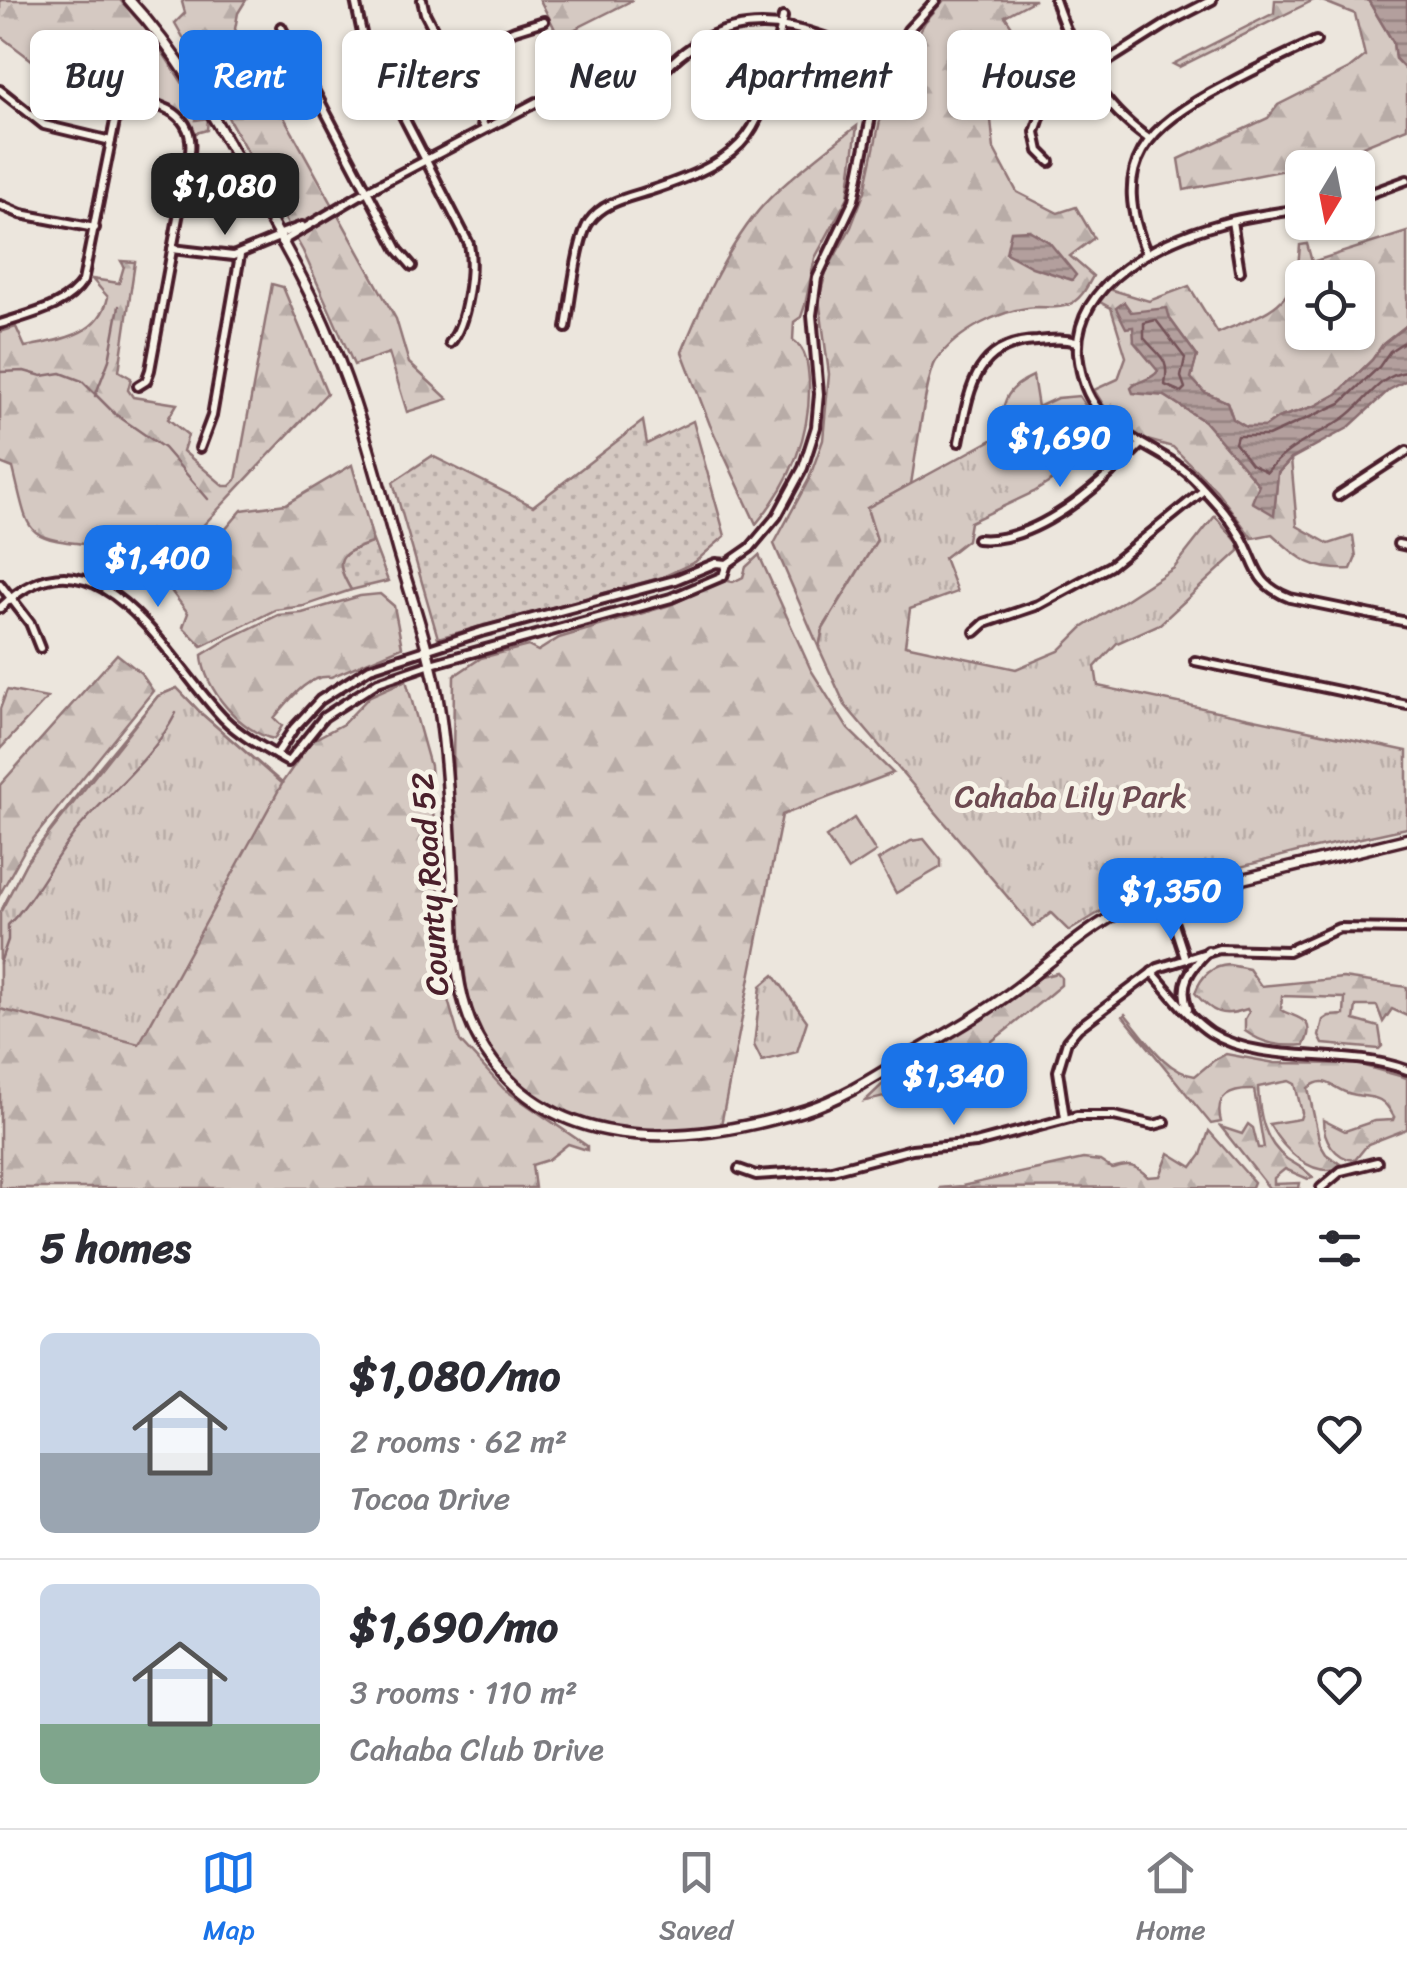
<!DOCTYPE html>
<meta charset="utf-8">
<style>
:root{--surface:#fff;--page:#f2f2f3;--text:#2b2b33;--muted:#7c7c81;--line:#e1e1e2;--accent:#1a73e8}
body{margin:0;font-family:Sriracha,sans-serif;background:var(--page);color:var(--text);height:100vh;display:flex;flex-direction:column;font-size:38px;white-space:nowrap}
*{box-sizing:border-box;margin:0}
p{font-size:32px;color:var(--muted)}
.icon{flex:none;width:55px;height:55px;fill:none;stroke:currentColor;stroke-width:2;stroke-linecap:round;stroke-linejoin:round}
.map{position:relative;height:1188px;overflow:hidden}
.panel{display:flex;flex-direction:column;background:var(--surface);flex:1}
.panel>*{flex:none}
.hud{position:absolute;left:30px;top:30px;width:1348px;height:90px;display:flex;gap:20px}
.needle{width:65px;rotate:190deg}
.buttons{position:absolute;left:1285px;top:150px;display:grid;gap:20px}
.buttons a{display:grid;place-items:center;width:90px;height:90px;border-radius:15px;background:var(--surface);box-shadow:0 2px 8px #0004;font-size:50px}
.price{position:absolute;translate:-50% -85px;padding:0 22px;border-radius:20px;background:var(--accent);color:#fff;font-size:32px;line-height:65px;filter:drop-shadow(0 2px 5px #0008)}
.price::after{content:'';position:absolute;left:50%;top:60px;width:30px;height:22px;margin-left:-15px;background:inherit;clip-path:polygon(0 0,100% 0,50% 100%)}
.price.current{background:#222;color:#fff}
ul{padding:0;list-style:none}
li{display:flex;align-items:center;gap:30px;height:250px;padding:0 40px}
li+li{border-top:2px solid var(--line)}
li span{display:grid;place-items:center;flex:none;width:280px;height:200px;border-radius:15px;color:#555}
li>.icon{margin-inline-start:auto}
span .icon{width:120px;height:120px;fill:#fffc;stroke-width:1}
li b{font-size:42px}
h2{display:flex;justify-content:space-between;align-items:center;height:120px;padding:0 40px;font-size:42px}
.pill{padding:0 35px;border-radius:15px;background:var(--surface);box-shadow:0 2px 8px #0004;font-size:35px;line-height:90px}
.pill.current{background:var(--accent);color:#fff}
.tab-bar{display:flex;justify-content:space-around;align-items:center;height:140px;border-top:2px solid var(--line);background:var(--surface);font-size:28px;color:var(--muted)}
.tab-bar a{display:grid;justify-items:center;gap:5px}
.tab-bar .current{color:var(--accent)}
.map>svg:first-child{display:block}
.grass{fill:url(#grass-dots);stroke:#907476;stroke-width:2.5}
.forest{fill:url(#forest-firs);stroke:#907476;stroke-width:2.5;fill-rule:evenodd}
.park{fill:url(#park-tufts);stroke:#907476;stroke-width:2.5}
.pitch{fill:#d5c9c2;stroke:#907476;stroke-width:2.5}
.water{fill:url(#water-rules);stroke:#896c6f;stroke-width:2.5}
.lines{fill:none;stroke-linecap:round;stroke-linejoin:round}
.shore{stroke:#745259;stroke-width:2.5}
.stream{stroke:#896c6f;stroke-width:2.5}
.minor-casing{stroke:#4a1f2b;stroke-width:14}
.major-casing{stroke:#4a1f2b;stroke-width:15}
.minor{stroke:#f7f3e8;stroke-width:6}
.major{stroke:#f7f3e8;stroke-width:8}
.labels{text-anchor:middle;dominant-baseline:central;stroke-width:10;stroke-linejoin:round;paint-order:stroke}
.park-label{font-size:32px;fill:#6d4a51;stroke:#f7f3e8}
.street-label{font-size:32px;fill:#4a1f2b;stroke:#f7f3e8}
</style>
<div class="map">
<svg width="1407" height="1188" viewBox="0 0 1407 1188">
<defs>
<pattern id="grass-dots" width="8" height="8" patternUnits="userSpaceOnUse" patternTransform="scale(2.5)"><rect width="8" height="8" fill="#d5c9c2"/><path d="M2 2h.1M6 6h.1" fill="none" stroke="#b8aca7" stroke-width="1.8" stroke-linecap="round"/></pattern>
<pattern id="forest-firs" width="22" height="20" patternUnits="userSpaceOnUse" patternTransform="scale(2.5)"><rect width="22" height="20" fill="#d5c9c2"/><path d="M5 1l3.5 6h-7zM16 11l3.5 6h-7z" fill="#b8aca7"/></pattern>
<pattern id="park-tufts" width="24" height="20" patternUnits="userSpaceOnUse" patternTransform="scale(2.5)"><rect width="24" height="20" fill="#d5c9c2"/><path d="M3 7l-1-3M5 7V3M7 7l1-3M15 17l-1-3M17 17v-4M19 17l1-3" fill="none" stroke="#b8aca7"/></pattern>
<pattern id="water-rules" width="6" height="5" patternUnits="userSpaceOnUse" patternTransform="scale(2.5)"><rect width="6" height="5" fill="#b39f9d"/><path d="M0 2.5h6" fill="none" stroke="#948180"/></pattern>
</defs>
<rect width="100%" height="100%" fill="#ece6dd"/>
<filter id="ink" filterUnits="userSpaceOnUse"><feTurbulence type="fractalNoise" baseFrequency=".01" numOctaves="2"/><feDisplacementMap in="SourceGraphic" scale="20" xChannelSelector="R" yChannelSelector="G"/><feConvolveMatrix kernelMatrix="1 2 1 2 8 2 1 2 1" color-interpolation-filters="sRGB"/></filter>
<g filter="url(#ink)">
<g class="grass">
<path d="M643 421 647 444 693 421 725 536 695 562 663 577 438 638 393 482 432 456 533 506Z"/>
<path d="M371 536 388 581 351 590C333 559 339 554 371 543Z"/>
</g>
<g class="forest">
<path d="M0 0H120L152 36 198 107 196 120 208 118 207 130 196 133C173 92 150 112 123 92L117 93 113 101 84 99 67 83 65 74 45 70 0 36Z"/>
<path d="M184 0H246L238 13 235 29 396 319 409 363 448 399 407 412 389 353 354 365 303 251 175 23 185 13 182 2Z"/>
<path d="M540 0H633L559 37Z"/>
<path d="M944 0H1035L1005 16 1026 48 1022 64 989 101 994 149 1017 192 1058 213 1076 207 1094 238 1070 256 1093 276C1087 287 1081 300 1068 305 1057 309 1048 307 1037 307 1001 309 957 331 936 361 926 376 915 461 911 484L867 508 877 540 823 628 819 648 774 544 809 479 823 440 829 374 819 299 826 272 851 227 865 191 884 102 901 63 925 22Z"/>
<path d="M1275 0H1314L1179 67 1173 64 1274 13Z"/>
<path d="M1320 0H1368L1393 42 1395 59 1407 71V128L1321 163 1184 190 1179 159 1268 118 1278 105 1349 69 1365 56 1355 14Z"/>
<path d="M857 126 848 197 815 258 805 305 801 317 794 322 793 340C807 349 808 366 809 381 811 435 790 483 756 524L710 425 682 352C702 302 734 233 772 196 798 171 828 148 857 126Z"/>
<path d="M1407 232V325L1383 344 1372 360 1337 394 1315 406 1278 418 1265 427H1246L1233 419 1227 402 1204 392 1191 378 1197 356 1170 319 1130 312 1140 349 1159 371 1152 379 1135 384 1165 396 1204 421 1260 486 1253 502 1274 513 1278 473 1291 459 1297 526 1329 544 1353 536 1356 557 1351 569C1312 571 1300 559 1272 534L1252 538 1216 490 1173 447 1140 438 1109 414 1094 390 1118 379 1126 357 1111 308 1100 302 1109 289 1149 301 1189 286 1218 333C1268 311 1297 309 1300 245L1307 244 1312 262ZM1302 278H1358V332H1302Z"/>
<path d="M121 261 135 262 119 371 131 378 128 390 133 397 177 404 168 419 188 435 183 451 224 486H230L236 480 272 284 283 287 327 393 153 579 144 573 142 561 123 552 122 542 102 538 94 545C22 538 30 536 13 468L0 463V332L16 327 25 347C59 340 100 336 108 297L92 279 119 283 124 266Z"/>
<path d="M352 465 372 536 371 543C338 554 333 559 351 590L304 606 275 610 202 646 183 627 188 613 172 592 242 510 286 504Z"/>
<path d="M759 555 811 670 848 729 893 773 782 815 720 1130 629 1134 588 1128 524 1093 495 1064 471 1025 452 865 454 676 481 658 528 646 538 651 559 638 670 605 723 580 733 582 743 577 746 567Z"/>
<path d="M380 594 394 606 402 647 331 677C307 674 289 701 274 718L282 726 274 739C242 733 203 688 202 655L228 639 278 615 302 613 360 596Z"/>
<path d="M117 654 141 673 153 691 25 849 0 894V785Z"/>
<path d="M406 680 430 766 446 993 460 1041 504 1089 587 1146V1150L568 1144 548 1160 532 1165 535 1188H0V913L26 863 83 787 158 696 177 688 203 715 282 783 311 741 343 724 370 696Z"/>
<path d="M7 690 47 698 0 749V709Z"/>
<path d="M1229 965 1249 969 1261 986 1343 978 1407 987V1016L1392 1009 1383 1022 1377 1006H1356L1354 1020 1379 1027 1382 1046 1379 1049 1323 1044 1319 1036 1323 1020 1329 1016 1344 1015 1345 998 1282 996 1281 1010C1297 1019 1318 1018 1304 1045 1281 1047 1263 1044 1245 1031V1019L1249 1012 1247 1009C1222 1018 1212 1013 1195 993 1201 976 1211 966 1229 965Z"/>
<path d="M1057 973 1061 977V985C1003 1033 942 1089 865 1101L885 1082 1041 977Z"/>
<path d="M1125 1014C1144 1036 1165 1072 1195 1076L1213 1061 1226 1054 1275 1063 1357 1064 1407 1078V1129L1368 1144 1355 1160C1335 1159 1323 1138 1323 1120L1345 1131 1374 1121 1393 1120 1394 1117C1379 1089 1369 1101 1345 1092 1330 1086 1325 1075 1308 1088L1320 1144 1326 1154 1343 1166C1313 1181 1283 1149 1269 1124L1300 1119 1302 1113 1295 1084 1289 1081 1258 1087C1259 1114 1264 1142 1287 1159 1296 1165 1306 1169 1313 1178L1308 1179 1285 1169 1274 1178V1184L1300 1183 1299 1188H1269L1221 1127 1242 1134 1248 1124 1253 1128 1258 1148H1264L1254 1090C1231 1089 1214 1096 1221 1122L1211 1124 1123 1016Z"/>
<path d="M1209 1131 1254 1182 1252 1187 939 1188 962 1186 1083 1159 1100 1161 1112 1169C1129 1164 1135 1164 1148 1177L1160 1176 1169 1153 1192 1167 1201 1155Z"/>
</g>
<g class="park">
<path d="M1033 376 1038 407 1057 398 1079 396 1102 430 1078 449 1086 459 1034 492 970 522 967 540 944 558 957 592 910 609 905 645 1016 669 1059 651 1082 628 1174 568 1215 516 1239 544V551L1160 624 1117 643 1095 667 1098 686 1407 751V828L1297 852 1123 898 1069 931 1051 913 1033 927 845 705 819 648 823 629 877 540 867 508 997 437C1004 406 1001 390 1033 376Z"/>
<path d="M177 688 203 715 282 784 139 1044 0 1009V913L26 863 158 696Z"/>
<path d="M924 839 941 860V867L896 893 878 860 911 841Z"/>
<path d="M774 975 807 1021 797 1052 762 1061 754 1045 761 986Z"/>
</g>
<path class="pitch" d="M854 818 876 852 848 870 826 837Z"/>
<g class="water">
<path d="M1368 0H1407V71L1395 58 1393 42Z"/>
<path d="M1029 230 1049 242 1076 275 1072 280 1032 267 1006 253 1011 231Z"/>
<path d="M1124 302 1131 312 1167 308 1170 319 1197 356 1191 378 1204 392 1227 402 1233 419 1246 427H1265L1278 418 1315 406 1337 394 1372 360 1383 344 1407 325V380L1389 390 1348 428 1291 459 1278 473 1274 515 1252 502 1259 485 1204 421 1165 396 1133 393 1131 388C1139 379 1151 381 1158 371L1134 342 1133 327 1126 328 1116 308Z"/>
</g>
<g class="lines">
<g class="shore">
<path d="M1156 320 1185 358 1181 377 1185 388 1181 392 1165 385C1170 358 1160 357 1144 338V323Z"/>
<path d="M1407 340 1390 351 1379 367 1341 403 1268 436H1237L1235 443 1251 464 1267 472C1287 446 1317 436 1344 418 1366 403 1378 375 1407 372"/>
</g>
<g class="stream">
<path d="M0 372 24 371 42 376 61 373 82 381 115 414 164 448 208 499"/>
<path d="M95 396 109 360 119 306"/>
<path d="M0 963 8 940V925C35 898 52 861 76 831 109 792 153 759 176 713"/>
</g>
<defs>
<g id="minor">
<path d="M355 0 363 38 469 244C474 269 467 324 450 343"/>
<path d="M422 0 425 13 485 128"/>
<path d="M1055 0C1074 56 1100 105 1149 139"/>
<path d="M281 27 398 250 412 266"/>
<path d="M449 59 515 30 544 21"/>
<path d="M655 81C722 0 796 18 889 65"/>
<path d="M0 90 44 125 111 141"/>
<path d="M1050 162 1039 151 1035 132 1046 100 1171 21 1212 0"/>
<path d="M1358 198 1407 180"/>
<path d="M0 205 21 214 95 228"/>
<path d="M1302 209C1275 213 1246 216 1220 224 1161 240 1074 283 1078 353 1080 373 1086 395 1099 410 1126 444 1168 451 1197 482 1212 498 1229 516 1240 535 1258 565 1252 583 1290 598L1407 622"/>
<path d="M1232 221 1240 271"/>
<path d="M278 235 302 226"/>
<path d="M281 242 367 191 537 102"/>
<path d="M172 249 233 256 279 237"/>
<path d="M1147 254C1108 163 1147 126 1226 85 1255 69 1285 55 1316 41"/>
<path d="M0 324C29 314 66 308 83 281L119 101C153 99 195 110 190 152L150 370 146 381 138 386"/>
<path d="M566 328C570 305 577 239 589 222 603 202 627 198 649 191 763 154 761 126 783 17"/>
<path d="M959 442C969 391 974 343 1037 341 1050 340 1063 338 1076 342"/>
<path d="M200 448 212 416 240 255"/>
<path d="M1338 496 1407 451"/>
<path d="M977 539C1036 545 1101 484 1140 445"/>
<path d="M1398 544 1407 546"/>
<path d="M0 584 30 623 40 648"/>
<path d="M0 608C98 513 166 660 224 719 242 737 266 749 288 762L324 717 378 682 431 664 671 598 723 576 727 564 750 548 777 516 803 468 816 427 819 394 812 315 817 278 854 200 872 112 889 65 908 30 936 0"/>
<path d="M975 632 985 623 1038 605 1110 566 1204 490"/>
<path d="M1195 661 1407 705"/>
<path d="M276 755 294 728 320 700 370 668 481 632 675 580 716 563 727 564"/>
<path d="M1165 897 1185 958"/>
<path d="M1152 972C1170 992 1188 1018 1211 1033 1264 1066 1345 1047 1407 1070"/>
<path d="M1188 1009C1178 984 1190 969 1208 951"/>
<path d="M1065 1118 1058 1071 1067 1041 1078 1028 1158 968 1219 949 1288 951 1339 928 1407 929"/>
<path d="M739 1169 756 1175 832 1170 912 1149 976 1143 1077 1116H1114L1154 1125 1165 1122"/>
<path d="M1321 1188 1341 1171 1377 1162"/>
</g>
<path id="major" d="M129 0C178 53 214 116 248 179 276 231 307 283 330 338 359 406 378 481 398 552 413 603 431 654 439 706 447 759 449 812 452 865 456 934 448 1005 494 1063 569 1159 703 1142 806 1110 846 1097 879 1074 914 1053 949 1033 984 1013 1017 988 1054 959 1088 927 1131 906L1407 839"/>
</defs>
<use href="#minor" class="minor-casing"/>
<use href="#major" class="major-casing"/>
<use href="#minor" class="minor"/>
<use href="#major" class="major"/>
</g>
</g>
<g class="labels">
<g class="park-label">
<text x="1071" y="796">Cahaba Lily Park</text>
</g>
<g class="street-label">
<text transform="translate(430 884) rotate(-94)">County Road 52</text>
</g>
</g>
</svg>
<div class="buttons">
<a><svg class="needle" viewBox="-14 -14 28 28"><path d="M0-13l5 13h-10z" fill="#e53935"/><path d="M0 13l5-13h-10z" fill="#7c7c81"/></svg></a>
<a><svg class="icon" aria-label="locate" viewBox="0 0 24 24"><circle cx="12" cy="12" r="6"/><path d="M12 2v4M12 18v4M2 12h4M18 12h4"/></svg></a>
</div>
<b class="price current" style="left:225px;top:238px">$1,080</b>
<b class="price" style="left:1060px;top:490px">$1,690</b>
<b class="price" style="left:158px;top:610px">$1,400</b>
<b class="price" style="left:1171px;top:943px">$1,350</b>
<b class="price" style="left:954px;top:1128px">$1,340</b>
<div class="hud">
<a class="pill">Buy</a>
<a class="pill current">Rent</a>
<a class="pill">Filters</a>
<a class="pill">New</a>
<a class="pill">Apartment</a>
<a class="pill">House</a>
</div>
</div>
<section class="panel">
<h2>5 homes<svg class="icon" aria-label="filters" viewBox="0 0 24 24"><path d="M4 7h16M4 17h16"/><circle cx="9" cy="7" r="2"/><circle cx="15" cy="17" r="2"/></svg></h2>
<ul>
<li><span style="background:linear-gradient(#c9d6e8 60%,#9aa5b1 0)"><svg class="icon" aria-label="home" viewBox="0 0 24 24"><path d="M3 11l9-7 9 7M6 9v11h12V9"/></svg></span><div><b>$1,080/mo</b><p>2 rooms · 62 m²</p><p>Tocoa Drive</p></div><svg class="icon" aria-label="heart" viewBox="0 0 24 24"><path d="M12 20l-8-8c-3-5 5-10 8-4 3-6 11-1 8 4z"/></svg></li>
<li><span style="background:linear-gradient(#c9d6e8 70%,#7fa58c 0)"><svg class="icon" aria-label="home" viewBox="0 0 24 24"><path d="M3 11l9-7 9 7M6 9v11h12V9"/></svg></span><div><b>$1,690/mo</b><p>3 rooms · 110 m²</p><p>Cahaba Club Drive</p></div><svg class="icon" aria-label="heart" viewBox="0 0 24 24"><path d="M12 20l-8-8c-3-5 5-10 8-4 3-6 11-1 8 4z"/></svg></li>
</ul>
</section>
<nav class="tab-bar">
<a class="current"><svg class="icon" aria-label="map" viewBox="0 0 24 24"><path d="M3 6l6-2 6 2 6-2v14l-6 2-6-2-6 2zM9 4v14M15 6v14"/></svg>Map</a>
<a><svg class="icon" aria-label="saved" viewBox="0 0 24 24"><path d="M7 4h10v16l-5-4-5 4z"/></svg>Saved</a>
<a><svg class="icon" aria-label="home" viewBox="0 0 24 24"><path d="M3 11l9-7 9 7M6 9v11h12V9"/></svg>Home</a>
</nav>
